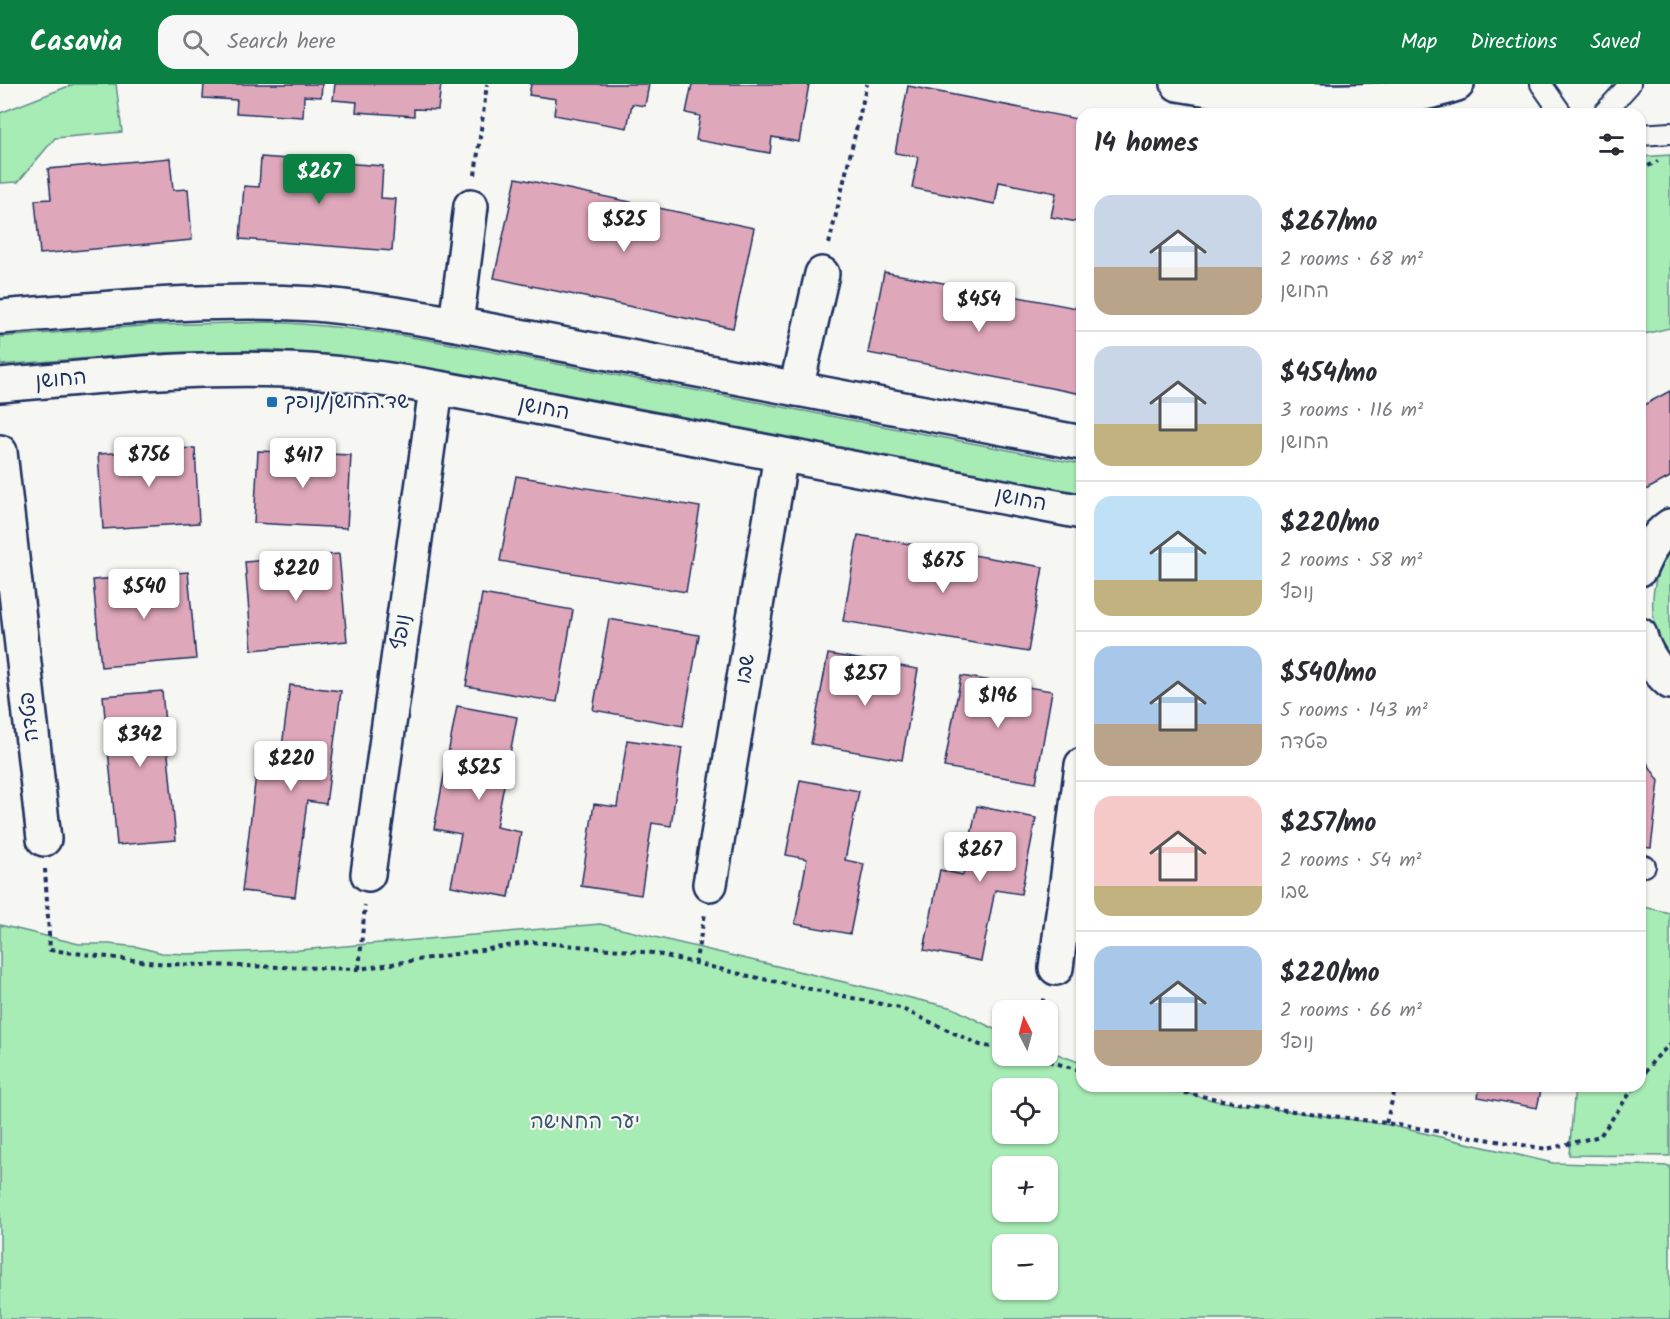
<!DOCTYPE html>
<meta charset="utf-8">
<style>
:root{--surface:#fff;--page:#f7f7f7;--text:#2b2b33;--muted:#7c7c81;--line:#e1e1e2;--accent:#0b8043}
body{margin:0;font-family:Kalam,"Playpen Sans Hebrew",sans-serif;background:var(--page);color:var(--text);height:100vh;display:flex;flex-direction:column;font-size:22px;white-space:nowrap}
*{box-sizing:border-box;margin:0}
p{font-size:20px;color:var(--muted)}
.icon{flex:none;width:33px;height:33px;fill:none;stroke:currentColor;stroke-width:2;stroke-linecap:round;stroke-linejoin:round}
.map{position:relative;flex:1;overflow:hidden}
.sheet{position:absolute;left:1076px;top:24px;width:570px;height:984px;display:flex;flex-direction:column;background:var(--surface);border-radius:18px;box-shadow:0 2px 4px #0004}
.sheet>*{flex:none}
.needle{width:39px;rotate:354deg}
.tools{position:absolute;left:992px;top:916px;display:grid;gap:12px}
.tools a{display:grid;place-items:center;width:66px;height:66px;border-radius:12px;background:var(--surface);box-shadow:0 2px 4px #0004;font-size:30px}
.price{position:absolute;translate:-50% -51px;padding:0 14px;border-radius:6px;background:#fff;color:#222;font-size:20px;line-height:39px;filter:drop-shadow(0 2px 3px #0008)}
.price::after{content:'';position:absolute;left:50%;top:36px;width:18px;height:14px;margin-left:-9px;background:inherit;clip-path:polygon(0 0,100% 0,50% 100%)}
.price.active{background:var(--accent);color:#fff}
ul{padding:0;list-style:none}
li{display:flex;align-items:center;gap:18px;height:150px;padding:0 18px}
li+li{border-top:2px solid var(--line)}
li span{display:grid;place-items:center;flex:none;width:168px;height:120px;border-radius:18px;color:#555}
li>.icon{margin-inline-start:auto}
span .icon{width:72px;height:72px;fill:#fffc;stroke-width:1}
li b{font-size:26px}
h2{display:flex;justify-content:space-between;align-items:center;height:72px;padding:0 18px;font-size:26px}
header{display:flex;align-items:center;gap:36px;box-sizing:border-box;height:84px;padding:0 30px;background:var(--accent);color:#fff}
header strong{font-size:28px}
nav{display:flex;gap:33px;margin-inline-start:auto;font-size:21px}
.search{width:420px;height:54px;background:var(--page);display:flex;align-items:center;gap:15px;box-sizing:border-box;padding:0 21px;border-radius:18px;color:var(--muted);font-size:22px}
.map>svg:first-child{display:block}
.green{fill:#a7ebb5;stroke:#618d8a;stroke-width:1.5;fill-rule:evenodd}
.building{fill:#dfa7ba;stroke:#1b2f5e;stroke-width:1.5}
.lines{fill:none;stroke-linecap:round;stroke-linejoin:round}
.lane-casing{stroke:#1b2f5e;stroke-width:24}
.street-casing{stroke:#1b2f5e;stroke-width:38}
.secondary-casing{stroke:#1b2f5e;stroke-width:38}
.path{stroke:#1b2f5e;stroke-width:4;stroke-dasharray:4.5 4.5;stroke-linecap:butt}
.lane{stroke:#f6f6f2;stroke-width:20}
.street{stroke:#f6f6f2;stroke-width:33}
.secondary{stroke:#f6f6f2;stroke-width:33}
.poi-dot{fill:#1f6fb2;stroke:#f6f6f2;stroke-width:2}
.labels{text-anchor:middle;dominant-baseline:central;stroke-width:4.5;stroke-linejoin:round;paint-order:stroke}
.street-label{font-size:21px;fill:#1b2f5e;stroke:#f6f6f2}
.poi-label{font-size:21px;fill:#1b2f5e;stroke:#f6f6f2;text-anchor:start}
.park-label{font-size:21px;fill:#37556f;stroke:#f6f6f2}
</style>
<header>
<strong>Casavia</strong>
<div class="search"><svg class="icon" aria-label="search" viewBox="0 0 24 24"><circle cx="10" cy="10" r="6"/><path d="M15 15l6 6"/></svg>Search here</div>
<nav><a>Map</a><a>Directions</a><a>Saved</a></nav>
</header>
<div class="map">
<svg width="1670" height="1235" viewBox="0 0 1670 1235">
<rect width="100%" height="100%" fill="#f6f6f2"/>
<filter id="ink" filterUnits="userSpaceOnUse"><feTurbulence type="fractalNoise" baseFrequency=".0167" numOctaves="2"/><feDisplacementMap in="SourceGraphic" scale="12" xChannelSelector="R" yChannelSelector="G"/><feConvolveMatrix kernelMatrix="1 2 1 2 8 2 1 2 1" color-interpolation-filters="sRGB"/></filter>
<g filter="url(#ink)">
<g class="green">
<path d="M74 0H116L122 48 55 54 18 98 0 99V29Z"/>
<path d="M1670 71V244L1640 251V73Z"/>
<path d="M270 238C331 241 391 249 452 260L1081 380V409L508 299 365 275 269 266 156 269 0 281V253L155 241Z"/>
<path d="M1670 467V572C1666 565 1660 559 1658 552 1648 524 1652 490 1670 467Z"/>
<path d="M1640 822 1670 829V1072L1569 1071 1575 1002H1640Z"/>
<path d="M600 840 953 924 1002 949V972H1047V966L1081 979 1082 1002H1159L1216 1017 1384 1040 1553 1079 1670 1082V1235H0V841L79 860H109L138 863 162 869 188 870 299 866ZM1002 1005H1047V1050H1002ZM1002 1083H1047V1128H1002ZM1002 1161H1047V1206H1002Z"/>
</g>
<g class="building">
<path d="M204 0H322L321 13 304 12 303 33 236 29 237 16 203 14Z"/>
<path d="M335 0H441L438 26 414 25V32L356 28 357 18 333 16Z"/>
<path d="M531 0H649L645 22 632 20 627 44 554 31 556 15 529 11Z"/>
<path d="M692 0H809L799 58 772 53 770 69 696 56 700 32 686 29Z"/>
<path d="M908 2 1082 36V139L1051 133 1056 109 999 98 995 120 912 104 918 73 895 69Z"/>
<path d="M261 73 383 82 381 114 396 115 392 167 240 155 244 102 259 103Z"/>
<path d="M170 74 173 106 188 105 192 156 40 170 35 116 51 115 48 85Z"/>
<path d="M516 94 754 144 733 244 494 194Z"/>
<path d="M884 188 1082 225V310L868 269Z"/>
<path d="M1670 307V393L1640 409V323Z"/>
<path d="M195 364 199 439 103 445 98 370Z"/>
<path d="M258 367 351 371 347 444 254 439Z"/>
<path d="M516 392 700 423 686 508 500 477Z"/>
<path d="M858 451 1043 483 1028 568 843 537Z"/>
<path d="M339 470 347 557 252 566 245 478Z"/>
<path d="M188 488 196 575 101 583 93 496Z"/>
<path d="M482 510 573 526 557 618 466 602Z"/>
<path d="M609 535 699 551 683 642 593 626Z"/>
<path d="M828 570 918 585 902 676 811 660Z"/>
<path d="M961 592 1052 607 1036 699 944 683Z"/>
<path d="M290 601 341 607 326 720 307 717 295 813 242 807 256 691 278 694Z"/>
<path d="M162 607 176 756 117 761 103 612Z"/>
<path d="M457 622 517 633 496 743 521 748 509 813 451 802 461 750 434 745Z"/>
<path d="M627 656 682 664 671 742 652 739 641 811 581 802 594 720 617 723Z"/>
<path d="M1640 668 1659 697 1651 764 1640 763Z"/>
<path d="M800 696 859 707 845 776 864 780 850 850 795 840 807 775 786 771Z"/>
<path d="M977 722 1036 734 1021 810 995 806 981 877 924 866 940 786 963 791Z"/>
<path d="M1480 1002H1542L1537 1024 1478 1013Z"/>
</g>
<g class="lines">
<defs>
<g id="lane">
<path d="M1541 0 1562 30"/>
<path d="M1603 30 1630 0"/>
<path d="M1640 51 1670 49"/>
<path d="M1640 781 1645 782"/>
</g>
<g id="street">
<path d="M1178 0C1267 15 1370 30 1457 0"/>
<path d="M456 240 471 122"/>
<path d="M796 305 822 190"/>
<path d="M0 368 44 755"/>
<path d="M368 790 436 305"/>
<path d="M710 800 781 371"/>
<path d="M1056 884 1082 681"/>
</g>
<g id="secondary">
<path d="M0 233C104 225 210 213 315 220 362 224 409 232 456 240L1082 359"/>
<path d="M0 301C102 292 205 281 308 287 408 294 508 318 606 337 764 367 923 398 1082 428"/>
<path d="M1640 485C1647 469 1655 452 1670 442"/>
<path d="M1640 551C1644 568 1657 587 1670 598"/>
</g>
</defs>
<use href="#lane" class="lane-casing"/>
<use href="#street" class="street-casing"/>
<use href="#secondary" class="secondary-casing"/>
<g class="path">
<path d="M1640 86 1658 77"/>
<path d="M475 91 487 0"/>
<path d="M829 160 867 0"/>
<path d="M45 785 50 866 165 880 359 885 533 858 653 869 749 892 900 924 980 961 1002 965"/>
<path d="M695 880 705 830"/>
<path d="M359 885 365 821"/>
<path d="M1038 927 1044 914"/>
<path d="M1032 972 1082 987"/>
<path d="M1640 996 1653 977 1670 960"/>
<path d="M1149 1002 1254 1022 1386 1039 1547 1065 1600 1052 1635 1002"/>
<path d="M1386 1039 1396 1002"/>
</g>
<use href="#lane" class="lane"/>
<use href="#street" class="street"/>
<use href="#secondary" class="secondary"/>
</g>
</g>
<rect class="poi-dot" x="266" y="312" width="12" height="12" rx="3"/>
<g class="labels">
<g class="street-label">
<text transform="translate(61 296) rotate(-5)">החושן</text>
<text transform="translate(544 325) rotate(11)">החושן</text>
<text transform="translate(1021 416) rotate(11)">החושן</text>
<text transform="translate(402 548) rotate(-82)">נופף</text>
<text transform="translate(746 585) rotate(-81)">שבו</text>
<text transform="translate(30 633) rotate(-96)">פטדה</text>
</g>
<g class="poi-label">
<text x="284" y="318">שד.החושן/נופך</text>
</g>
<g class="park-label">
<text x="585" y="1038">יער החמישה</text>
</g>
</g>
</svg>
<div class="tools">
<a><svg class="needle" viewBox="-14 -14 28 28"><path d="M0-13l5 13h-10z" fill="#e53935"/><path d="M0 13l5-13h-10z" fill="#7c7c81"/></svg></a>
<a><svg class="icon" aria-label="locate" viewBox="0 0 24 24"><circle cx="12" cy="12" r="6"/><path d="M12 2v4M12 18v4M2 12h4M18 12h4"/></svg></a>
<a>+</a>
<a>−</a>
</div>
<b class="price active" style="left:319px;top:121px">$267</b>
<b class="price" style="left:624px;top:169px">$525</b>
<b class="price" style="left:979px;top:249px">$454</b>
<b class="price" style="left:149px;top:404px">$756</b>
<b class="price" style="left:303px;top:405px">$417</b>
<b class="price" style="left:943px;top:510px">$675</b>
<b class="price" style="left:296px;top:518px">$220</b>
<b class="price" style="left:144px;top:536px">$540</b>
<b class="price" style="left:865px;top:623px">$257</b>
<b class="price" style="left:998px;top:645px">$196</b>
<b class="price" style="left:140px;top:684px">$342</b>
<b class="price" style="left:291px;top:708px">$220</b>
<b class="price" style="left:479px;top:717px">$525</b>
<b class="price" style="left:980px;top:799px">$267</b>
<section class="sheet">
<h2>14 homes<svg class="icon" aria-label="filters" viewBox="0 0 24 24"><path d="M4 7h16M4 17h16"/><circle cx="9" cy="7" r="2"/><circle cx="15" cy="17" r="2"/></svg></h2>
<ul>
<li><span style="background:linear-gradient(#c9d6e8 60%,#b9a48a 0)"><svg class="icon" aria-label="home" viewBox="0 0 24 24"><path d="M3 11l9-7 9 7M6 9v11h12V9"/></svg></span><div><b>$267/mo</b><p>2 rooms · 68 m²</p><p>החושן</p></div></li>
<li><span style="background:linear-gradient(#c9d6e8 65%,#c2b280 0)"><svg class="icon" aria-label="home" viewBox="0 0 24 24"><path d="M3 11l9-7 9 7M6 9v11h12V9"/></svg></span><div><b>$454/mo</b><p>3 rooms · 116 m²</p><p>החושן</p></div></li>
<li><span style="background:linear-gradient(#bfe0f5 70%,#c2b280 0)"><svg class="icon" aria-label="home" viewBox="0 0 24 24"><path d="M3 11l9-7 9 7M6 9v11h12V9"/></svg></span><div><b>$220/mo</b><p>2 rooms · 58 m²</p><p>נופף</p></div></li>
<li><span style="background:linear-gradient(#a9c7e8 65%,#b9a48a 0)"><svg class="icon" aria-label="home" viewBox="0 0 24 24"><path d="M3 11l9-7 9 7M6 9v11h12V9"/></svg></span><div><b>$540/mo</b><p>5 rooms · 143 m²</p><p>פטדה</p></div></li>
<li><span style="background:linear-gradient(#f6c9c9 75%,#c2b280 0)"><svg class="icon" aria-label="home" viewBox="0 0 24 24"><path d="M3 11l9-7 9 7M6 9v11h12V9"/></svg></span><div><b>$257/mo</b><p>2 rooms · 54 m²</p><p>שבו</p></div></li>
<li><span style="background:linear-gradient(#a9c7e8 70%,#b9a48a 0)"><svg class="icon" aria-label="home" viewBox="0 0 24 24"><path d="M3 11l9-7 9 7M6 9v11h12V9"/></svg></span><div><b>$220/mo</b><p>2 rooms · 66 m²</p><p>נופף</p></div></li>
</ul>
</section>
</div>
